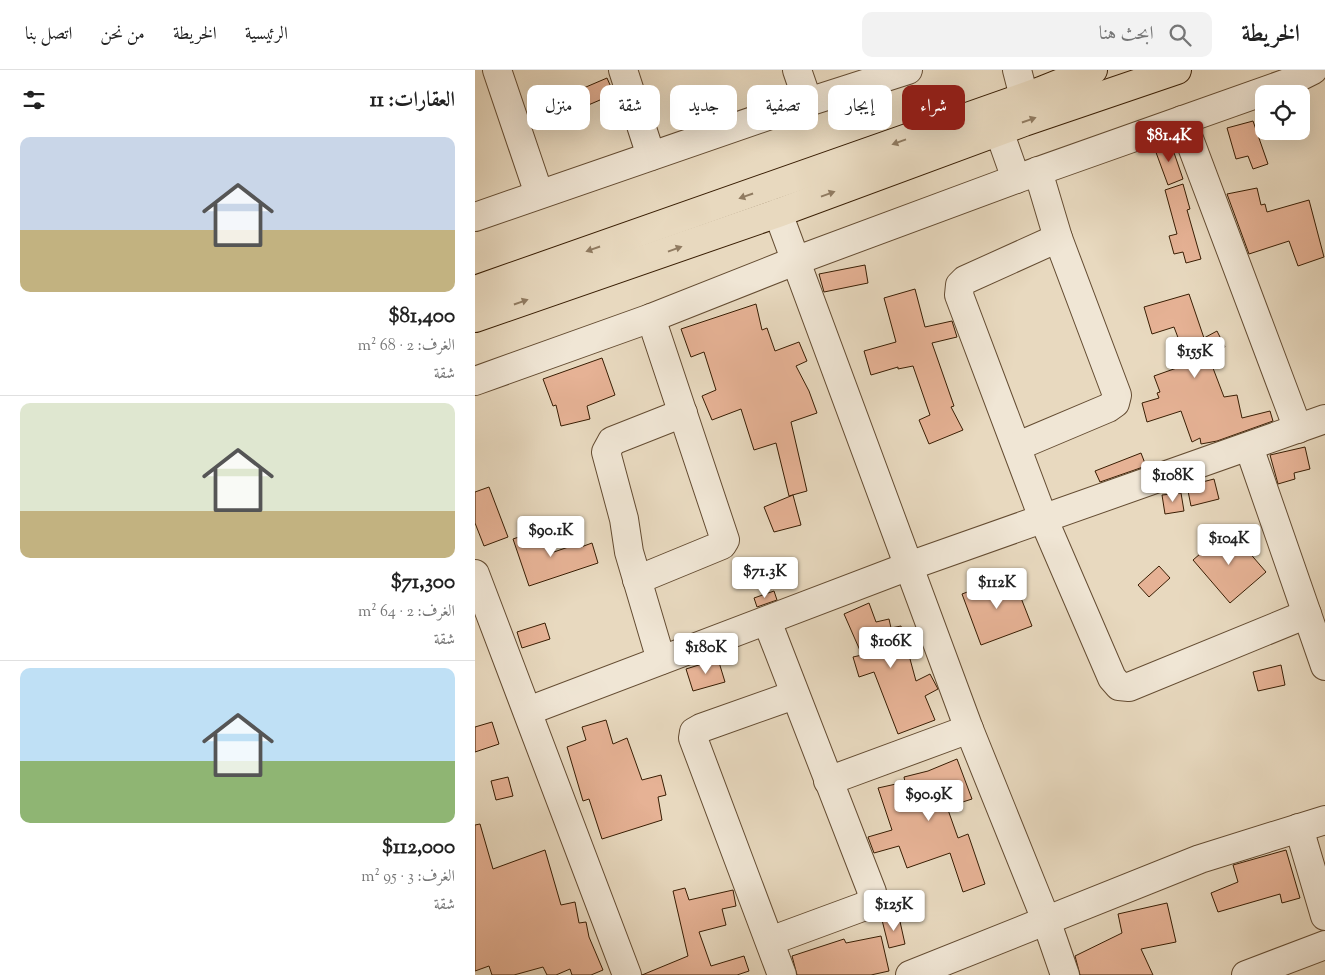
<!DOCTYPE html>
<html lang="ar">
<meta charset="utf-8">
<style>
:root{--surface:#fff;--page:#f2f2f2;--text:#222;--muted:#767676;--line:#e0e0e0;--accent:#8f2418}
body{margin:0;font-family:"Sorts Mill Goudy",Amiri,serif;background:var(--page);color:var(--text);direction:rtl;height:100vh;display:flex;flex-direction:column;font-size:19px;white-space:nowrap}
*{box-sizing:border-box;margin:0}
p{font-size:16px;color:var(--muted)}
.icon{flex:none;width:28px;height:28px;fill:none;stroke:currentColor;stroke-width:2;stroke-linecap:round;stroke-linejoin:round}
.map{position:relative;flex:1;overflow:hidden;direction:ltr}
.panel{display:flex;flex-direction:column;background:var(--surface);width:475px}
.panel>*{flex:none}
.top-card{position:absolute;left:15px;top:15px;width:475px;height:45px;direction:rtl;display:flex;gap:10px}
.controls{position:absolute;left:780px;top:15px;display:grid;gap:10px}
.controls a{display:grid;place-items:center;width:55px;height:55px;border-radius:10px;background:var(--surface);box-shadow:0 5px 20px #0002;font-size:25px}
.price{position:absolute;translate:-50% -42px;padding:0 11px;border-radius:5px;background:#fff;color:#222;font-size:16px;line-height:32px;filter:drop-shadow(0 1px 2px #0008)}
.price::after{content:'';position:absolute;left:50%;top:30px;width:15px;height:11px;margin-left:-8px;background:inherit;clip-path:polygon(0 0,100% 0,50% 100%)}
.price.current{background:var(--accent);color:#fff}
ul{padding:0;list-style:none}
li{display:grid;align-content:center;gap:10px;height:265px;padding:0 20px}
li+li{border-top:1px solid var(--line)}
li span{display:grid;place-items:center;height:155px;border-radius:10px;color:#555}
li>.icon{margin-inline-start:auto}
span .icon{width:90px;height:90px;fill:#fffc;stroke-width:1}
li b{font-size:21px}
h2{display:flex;justify-content:space-between;align-items:center;height:60px;padding:0 20px;font-size:21px}
.chip{padding:0 18px;border-radius:10px;background:var(--surface);box-shadow:0 5px 20px #0002;font-size:18px;line-height:45px}
.chip.current{background:var(--accent);color:#fff}
header{display:flex;align-items:center;gap:30px;box-sizing:border-box;height:70px;padding:0 25px;background:var(--surface);border-bottom:1px solid var(--line)}
header strong{font-size:24px}
nav{display:flex;gap:28px;margin-inline-start:auto;font-size:18px}
.search{width:350px;height:45px;background:var(--page);display:flex;align-items:center;gap:12px;box-sizing:border-box;padding:0 18px;border-radius:10px;color:var(--muted);font-size:19px}
main{display:flex;flex:1;min-height:0}
.map>svg:first-child{display:block}
.building{fill:#e6b295;stroke:#381d03}
.lines{fill:none;stroke-linecap:round;stroke-linejoin:round}
.minor-casing{stroke:#644c32;stroke-width:30}
.highway-casing{stroke:#381d03;stroke-width:30}
.minor{stroke:#f0e6d5;stroke-width:28}
.highway{stroke:#e8d9bf;stroke-width:28}
.oneway{fill:#907b61}
</style>
<header>
<strong>الخريطة</strong>
<div class="search"><svg class="icon" aria-label="search" viewBox="0 0 24 24"><circle cx="10" cy="10" r="6"/><path d="M15 15l6 6"/></svg>ابحث هنا</div>
<nav><a>الرئيسية</a><a>الخريطة</a><a>من نحن</a><a>اتصل بنا</a></nav>
</header>
<main>
<div class="map">
<svg width="850" height="905" viewBox="0 0 850 905">
<rect width="100%" height="100%" fill="#e8d9bf"/>
<filter id="stains"><feTurbulence type="fractalNoise" baseFrequency=".004" numOctaves="4"/><feColorMatrix values="0 0 0 0 .2 0 0 0 0 .09 0 0 0 0 .02 0 0 0 .5 -.17"/></filter>
<radialGradient id="worn" r=".72"><stop offset=".6" stop-color="#630" stop-opacity="0"/><stop offset="1" stop-color="#630" stop-opacity=".3"/></radialGradient>
<g class="building">
<path d="M132 8 139 24 111 36 104 20Z"/>
<path d="M778 51 793 94 778 99 773 86 761 89 752 58Z"/>
<path d="M695 71 708 109 693 115 679 77Z"/>
<path d="M708 114 715 139 712 140 726 189 711 193 708 182 699 184 694 166 702 164 690 120Z"/>
<path d="M782 118 786 135 790 134 792 142 834 130 849 187 823 196 814 171 774 184 752 124Z"/>
<path d="M390 195 393 213 349 222 344 204Z"/>
<path d="M440 219 450 257 477 251 482 267 457 273 479 336 476 337 488 360 454 374 444 350 455 345 438 296 423 299V297L396 305 389 281 421 272 409 228Z"/>
<path d="M714 224 729 268 742 261 750 277 733 285 749 327 762 325 767 348 795 341 798 351 742 371 726 374 725 368 717 372 706 341 672 352 667 333 684 328 682 323 685 322 679 306 713 294 699 257 677 264 669 237Z"/>
<path d="M281 234 287 260 292 258 300 281 324 272 332 291 321 296 334 321 342 343 316 352 332 421 314 426 301 373 279 380 266 339 237 350 227 326 241 320 229 282 216 287 206 259Z"/>
<path d="M127 288 140 325 112 336 115 349 86 356 81 335 78 336 68 309Z"/>
<path d="M830 377 835 399 819 403 820 409 803 414 795 385Z"/>
<path d="M666 383 671 396 625 412 620 401Z"/>
<path d="M739 409 744 429 716 436 712 416Z"/>
<path d="M14 417 33 467 9 476 0 453V422Z"/>
<path d="M706 423 709 441 690 444 687 425Z"/>
<path d="M318 425 326 455 299 462 289 437Z"/>
<path d="M67 459 76 483 105 473 106 477 117 473 123 493 54 516 38 469Z"/>
<path d="M754 459 791 502 755 533 718 490Z"/>
<path d="M684 496 695 508 674 527 663 515Z"/>
<path d="M537 505 557 556 506 575 487 524Z"/>
<path d="M299 521 302 530 282 537 279 528Z"/>
<path d="M394 533 401 552 414 549 416 558 426 556 441 611 455 604 463 619 450 626 460 650 423 664 399 602 384 607 378 587 387 585 369 544Z"/>
<path d="M70 553 75 569 47 578 42 562Z"/>
<path d="M243 589 250 612 218 621 211 599Z"/>
<path d="M806 595 810 615 783 621 778 602Z"/>
<path d="M131 650 138 674 152 668 167 710 186 705 191 725 183 727 187 750 127 769 114 729 108 731 92 677 111 670 107 657Z"/>
<path d="M17 652 24 674 0 682V657Z"/>
<path d="M482 689 497 729 472 737 483 768 493 764 510 814 488 822 475 783 432 798 424 776 399 783 393 767 417 760 403 718 430 712 429 707 453 701Z"/>
<path d="M33 707 38 726 21 730 16 711Z"/>
<path d="M5 754 18 799 70 780 86 835 100 832 104 853 111 852 114 867 128 900 116 905H97L95 899 81 905H72L68 897 39 905H17L14 896 0 901V755Z"/>
<path d="M811 780 825 828 807 833 805 824 743 842 736 823 763 812 758 795Z"/>
<path d="M210 818 214 830 258 820 261 836 247 839 251 855 224 862 236 896 269 886 274 901 262 905H167L213 886 198 821Z"/>
<path d="M692 833 701 872 666 879 678 905H605L600 886 647 863 643 844Z"/>
<path d="M424 847 430 874 414 878 407 850Z"/>
<path d="M406 866 414 901 396 905H322L317 886 369 869 371 873Z"/>
</g>
<g class="lines">
<defs>
<g id="minor">
<path d="M22 0 64 124"/>
<path d="M148 0 176 86"/>
<path d="M322 0 333 32"/>
<path d="M542 0 549 27"/>
<path d="M707 50 823 359"/>
<path d="M524 61 541 109"/>
<path d="M303 143 494 659 571 850 590 905"/>
<path d="M0 147 333 32 433 0"/>
<path d="M583 168 490 210 485 215 484 225 568 448 637 608 644 616 654 617 832 544"/>
<path d="M0 311 176 248 320 191 541 109 812 13 838 0"/>
<path d="M543 376 633 338 640 333 642 325 583 168 563 101"/>
<path d="M774 377 850 596"/>
<path d="M0 504 152 905"/>
<path d="M162 510 247 475 250 470 176 248"/>
<path d="M292 551 397 822V828L390 836 295 871"/>
<path d="M186 590 154 482 149 449 131 382 137 371 208 343"/>
<path d="M53 641 434 496 850 349"/>
<path d="M353 711 494 659"/>
<path d="M824 758 850 846"/>
<path d="M307 905 218 668 219 662 226 658 319 625"/>
<path d="M435 905 725 789 850 750"/>
<path d="M771 905 850 875"/>
</g>
<g id="highway">
<path d="M0 220 566 21 618 0"/>
<path d="M0 248 303 143 549 52 702 0"/>
</g>
</defs>
<use href="#minor" class="minor-casing"/>
<use href="#highway" class="highway-casing"/>
<use href="#minor" class="minor"/>
<use href="#highway" class="highway"/>
</g>
<defs><path id="oneway-solid" d="M-6-.8H1V-3.2L6.5 0L1 3.2V.8H-6Z" transform="scale(1.25)"/></defs>
<g class="oneway">
<use href="#oneway-solid" transform="translate(554 50) rotate(-19)"/>
<use href="#oneway-solid" transform="translate(424 72) rotate(160)"/>
<use href="#oneway-solid" transform="translate(353 124) rotate(-20)"/>
<use href="#oneway-solid" transform="translate(271 126) rotate(161)"/>
<use href="#oneway-solid" transform="translate(118 179) rotate(161)"/>
<use href="#oneway-solid" transform="translate(200 179) rotate(-20)"/>
<use href="#oneway-solid" transform="translate(46 232) rotate(-19)"/>
</g>
<rect width="100%" height="100%" filter="url(#stains)"/>
<rect width="100%" height="100%" fill="url(#worn)"/>
</svg>
<div class="controls">
<a><svg class="icon" aria-label="locate" viewBox="0 0 24 24"><circle cx="12" cy="12" r="6"/><path d="M12 2v4M12 18v4M2 12h4M18 12h4"/></svg></a>
</div>
<b class="price current" style="left:694px;top:93px">$81.4K</b>
<b class="price" style="left:720px;top:309px">$155K</b>
<b class="price" style="left:698px;top:433px">$108K</b>
<b class="price" style="left:76px;top:488px">$90.1K</b>
<b class="price" style="left:754px;top:496px">$104K</b>
<b class="price" style="left:290px;top:529px">$71.3K</b>
<b class="price" style="left:522px;top:540px">$112K</b>
<b class="price" style="left:416px;top:599px">$106K</b>
<b class="price" style="left:231px;top:605px">$180K</b>
<b class="price" style="left:454px;top:752px">$90.9K</b>
<b class="price" style="left:419px;top:862px">$125K</b>
<div class="top-card">
<a class="chip current">شراء</a>
<a class="chip">إيجار</a>
<a class="chip">تصفية</a>
<a class="chip">جديد</a>
<a class="chip">شقة</a>
<a class="chip">منزل</a>
</div>
</div>
<section class="panel">
<h2>العقارات: 11<svg class="icon" aria-label="filters" viewBox="0 0 24 24"><path d="M4 7h16M4 17h16"/><circle cx="9" cy="7" r="2"/><circle cx="15" cy="17" r="2"/></svg></h2>
<ul>
<li><span style="background:linear-gradient(#c9d6e8 60%,#c2b280 0)"><svg class="icon" aria-label="home" viewBox="0 0 24 24"><path d="M3 11l9-7 9 7M6 9v11h12V9"/></svg></span><div><b>$81,400</b><p>الغرف: 2 · 68 m²</p><p>شقة</p></div></li>
<li><span style="background:linear-gradient(#dfe7d0 70%,#c2b280 0)"><svg class="icon" aria-label="home" viewBox="0 0 24 24"><path d="M3 11l9-7 9 7M6 9v11h12V9"/></svg></span><div><b>$71,300</b><p>الغرف: 2 · 64 m²</p><p>شقة</p></div></li>
<li><span style="background:linear-gradient(#bfe0f5 60%,#8fb573 0)"><svg class="icon" aria-label="home" viewBox="0 0 24 24"><path d="M3 11l9-7 9 7M6 9v11h12V9"/></svg></span><div><b>$112,000</b><p>الغرف: 3 · 95 m²</p><p>شقة</p></div></li>
</ul>
</section>
</main>
